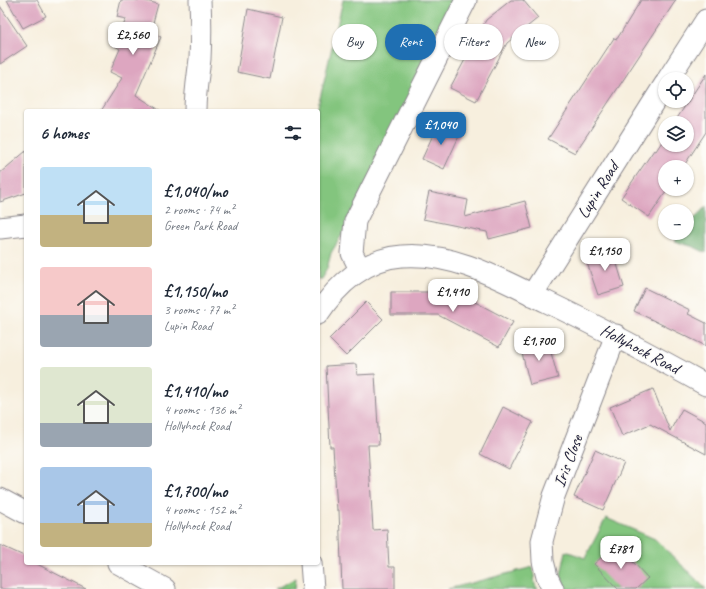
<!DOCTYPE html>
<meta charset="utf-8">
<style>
:root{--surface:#fff;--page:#f2f2f3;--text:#1f2937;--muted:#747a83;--accent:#1f6fb2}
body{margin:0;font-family:Caveat,sans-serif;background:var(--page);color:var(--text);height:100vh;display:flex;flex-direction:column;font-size:15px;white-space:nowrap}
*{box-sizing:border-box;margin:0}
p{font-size:13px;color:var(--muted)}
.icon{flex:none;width:22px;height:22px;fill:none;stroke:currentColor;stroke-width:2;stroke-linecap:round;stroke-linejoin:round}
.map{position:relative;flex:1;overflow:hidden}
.side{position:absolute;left:24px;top:109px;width:296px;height:456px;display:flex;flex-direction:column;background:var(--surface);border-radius:4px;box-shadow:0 1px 3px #0004}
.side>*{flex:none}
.top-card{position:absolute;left:332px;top:24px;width:314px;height:36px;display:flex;gap:8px}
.controls{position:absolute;left:658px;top:72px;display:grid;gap:8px}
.controls a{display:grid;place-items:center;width:36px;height:36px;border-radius:50%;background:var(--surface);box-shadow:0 1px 3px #0004;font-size:20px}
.price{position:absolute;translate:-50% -34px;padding:0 9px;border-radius:8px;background:#fff;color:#222;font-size:13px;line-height:26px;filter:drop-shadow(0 1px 2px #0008)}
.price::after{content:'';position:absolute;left:50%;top:24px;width:12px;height:9px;margin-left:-6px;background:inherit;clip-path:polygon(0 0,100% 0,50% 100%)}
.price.on{background:var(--accent);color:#fff}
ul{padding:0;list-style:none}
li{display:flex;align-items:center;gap:12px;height:100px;padding:0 16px}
li span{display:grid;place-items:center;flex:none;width:112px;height:80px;border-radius:4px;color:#555}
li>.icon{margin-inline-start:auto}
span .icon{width:48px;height:48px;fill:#fffc;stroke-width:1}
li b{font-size:17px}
h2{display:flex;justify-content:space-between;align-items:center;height:48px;padding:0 16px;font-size:17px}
.pill{padding:0 14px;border-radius:18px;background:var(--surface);box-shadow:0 1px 3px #0004;font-size:14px;line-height:36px}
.pill.on{background:var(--accent);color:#fff}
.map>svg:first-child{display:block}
.green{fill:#83c57e;stroke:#52745c}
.forest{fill:#6aaa6d;stroke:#466654}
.building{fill:#dda6c0}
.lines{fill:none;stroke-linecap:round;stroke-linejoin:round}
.street-casing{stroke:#8c888c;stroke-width:23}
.street{stroke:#fff;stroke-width:21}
.labels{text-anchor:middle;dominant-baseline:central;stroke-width:3;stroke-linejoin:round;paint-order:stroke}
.street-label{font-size:17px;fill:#22223b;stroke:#fdfcf7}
</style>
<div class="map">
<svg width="706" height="589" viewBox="0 0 706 589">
<rect width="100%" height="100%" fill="#fdfcf7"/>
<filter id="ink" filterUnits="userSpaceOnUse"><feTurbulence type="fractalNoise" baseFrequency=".025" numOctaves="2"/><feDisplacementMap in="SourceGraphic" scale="8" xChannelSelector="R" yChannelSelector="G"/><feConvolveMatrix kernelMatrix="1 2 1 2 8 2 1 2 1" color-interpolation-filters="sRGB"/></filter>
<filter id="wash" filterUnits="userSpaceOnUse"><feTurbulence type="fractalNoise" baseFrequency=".012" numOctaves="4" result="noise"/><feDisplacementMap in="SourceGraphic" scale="16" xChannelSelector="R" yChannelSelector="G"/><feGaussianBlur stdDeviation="0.9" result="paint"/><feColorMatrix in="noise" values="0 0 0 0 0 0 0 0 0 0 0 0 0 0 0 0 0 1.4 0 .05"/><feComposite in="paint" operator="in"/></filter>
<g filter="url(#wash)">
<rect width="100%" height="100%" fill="#f7efde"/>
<g class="green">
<path d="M343 0H457L343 233 331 253 327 269 321 279H318L317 111Z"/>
<path d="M606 518 655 539 706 589H565L561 575 566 551 585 558Z"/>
<path d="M533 567 535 585 538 589H448Z"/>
<path d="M296 578 295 589H275Z"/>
</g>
<path class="forest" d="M706 206V253L694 247 674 241 682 233H687V227Z"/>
<g id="blocks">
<g class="building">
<path d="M7 0H37L46 16 23 28Z"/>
<path d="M121 0H142L158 4 150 34 151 32 161 37 136 95 161 111H101L122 78 110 72 120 49 115 46 126 19 117 17Z"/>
<path d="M511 0H523L538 18 507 43 476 101 450 88 486 20Z"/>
<path d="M641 0H676L575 153 548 139 614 38 617 39Z"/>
<path d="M0 6 27 46 0 64Z"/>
<path d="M248 9 282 17 270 79 237 72Z"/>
<path d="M706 74V132L683 167H665V189H668L649 217 621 198 654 150 656 151 665 137V145H687V123H674Z"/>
<path d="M438 124 460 134 444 169 422 159Z"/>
<path d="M26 151V193L0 202V173Z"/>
<path d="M429 192 468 200 465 217 525 201 532 228 489 239 487 232 423 219Z"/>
<path d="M612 248 624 287 598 295 585 257Z"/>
<path d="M645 288 690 310 688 314 706 323V346L634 311Z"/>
<path d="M391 292H456L513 322 499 347 438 315H391Z"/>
<path d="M366 302 383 319 346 356 329 339Z"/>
<path d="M547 338 558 378 530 385 520 345Z"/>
<path d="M356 364 357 375 375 374 379 445H368L373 530 387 529 389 567H395V589H342L339 510H337L333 447H330L326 366Z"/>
<path d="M653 389 670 431 682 409 706 422V454L650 424 622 436 610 407Z"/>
<path d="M503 407 533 422 509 469 480 454Z"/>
<path d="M595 450 624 463 603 510 574 497Z"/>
<path d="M616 544 648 578 636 589H618L594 564Z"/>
<path d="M0 545 26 557V563H35L86 589H0Z"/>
</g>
</g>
</g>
<g filter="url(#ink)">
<use href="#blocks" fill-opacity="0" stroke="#8c888c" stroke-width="1"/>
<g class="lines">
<defs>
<g id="street">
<path d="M668 79 706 20"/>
<path d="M195 111C195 93 198 76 200 59 201 39 201 20 200 0"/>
<path d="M0 228 26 225"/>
<path d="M360 269 352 253 355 221 466 0"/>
<path d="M532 295 665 84"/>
<path d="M318 314C337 285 366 258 402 256 454 252 502 280 547 302 601 328 654 356 706 385"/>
<path d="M0 499 26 513"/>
<path d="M118 563 165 589"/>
<path d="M311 563 313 589"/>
<path d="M553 589 547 577 543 561 542 541 554 496 616 335"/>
</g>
</defs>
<use href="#street" class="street-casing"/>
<use href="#street" class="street"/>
</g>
</g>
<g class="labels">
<g class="street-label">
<text transform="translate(598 190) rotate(-58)">Lupin Road</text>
<text transform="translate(640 349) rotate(28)">Hollyhock Road</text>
<text transform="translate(568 461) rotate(-69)">Iris Close</text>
</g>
</g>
</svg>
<div class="controls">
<a><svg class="icon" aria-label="locate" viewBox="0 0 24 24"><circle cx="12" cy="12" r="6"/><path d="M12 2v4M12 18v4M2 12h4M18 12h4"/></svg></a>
<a><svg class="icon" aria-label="layers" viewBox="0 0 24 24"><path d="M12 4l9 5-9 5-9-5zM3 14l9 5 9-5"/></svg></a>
<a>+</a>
<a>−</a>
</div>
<b class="price" style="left:133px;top:56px">£2,560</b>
<b class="price on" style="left:441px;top:146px">£1,040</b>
<b class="price" style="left:605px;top:272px">£1,150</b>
<b class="price" style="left:453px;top:313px">£1,410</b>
<b class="price" style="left:539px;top:362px">£1,700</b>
<b class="price" style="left:621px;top:570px">£781</b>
<div class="top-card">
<a class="pill">Buy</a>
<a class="pill on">Rent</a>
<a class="pill">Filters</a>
<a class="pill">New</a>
</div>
<section class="side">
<h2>6 homes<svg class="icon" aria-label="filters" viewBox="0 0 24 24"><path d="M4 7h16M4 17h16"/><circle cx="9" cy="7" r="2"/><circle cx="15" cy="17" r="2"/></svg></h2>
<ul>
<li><span style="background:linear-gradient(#bfe0f5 60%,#c2b280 0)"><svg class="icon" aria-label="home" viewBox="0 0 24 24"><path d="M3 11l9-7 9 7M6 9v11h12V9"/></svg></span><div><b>£1,040/mo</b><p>2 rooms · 74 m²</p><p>Green Park Road</p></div></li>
<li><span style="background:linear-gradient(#f6c9c9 60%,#9aa5b1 0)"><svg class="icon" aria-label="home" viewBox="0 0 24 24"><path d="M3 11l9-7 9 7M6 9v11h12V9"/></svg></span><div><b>£1,150/mo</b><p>3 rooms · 77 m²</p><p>Lupin Road</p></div></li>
<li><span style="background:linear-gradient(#dfe7d0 70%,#9aa5b1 0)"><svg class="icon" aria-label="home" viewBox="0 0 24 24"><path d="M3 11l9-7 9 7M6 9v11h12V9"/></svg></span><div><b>£1,410/mo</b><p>4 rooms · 136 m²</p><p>Hollyhock Road</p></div></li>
<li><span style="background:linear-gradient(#a9c7e8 70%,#c2b280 0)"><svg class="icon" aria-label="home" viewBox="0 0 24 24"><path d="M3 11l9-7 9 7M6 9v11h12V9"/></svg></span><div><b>£1,700/mo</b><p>4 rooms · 152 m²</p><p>Hollyhock Road</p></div></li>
</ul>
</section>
</div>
